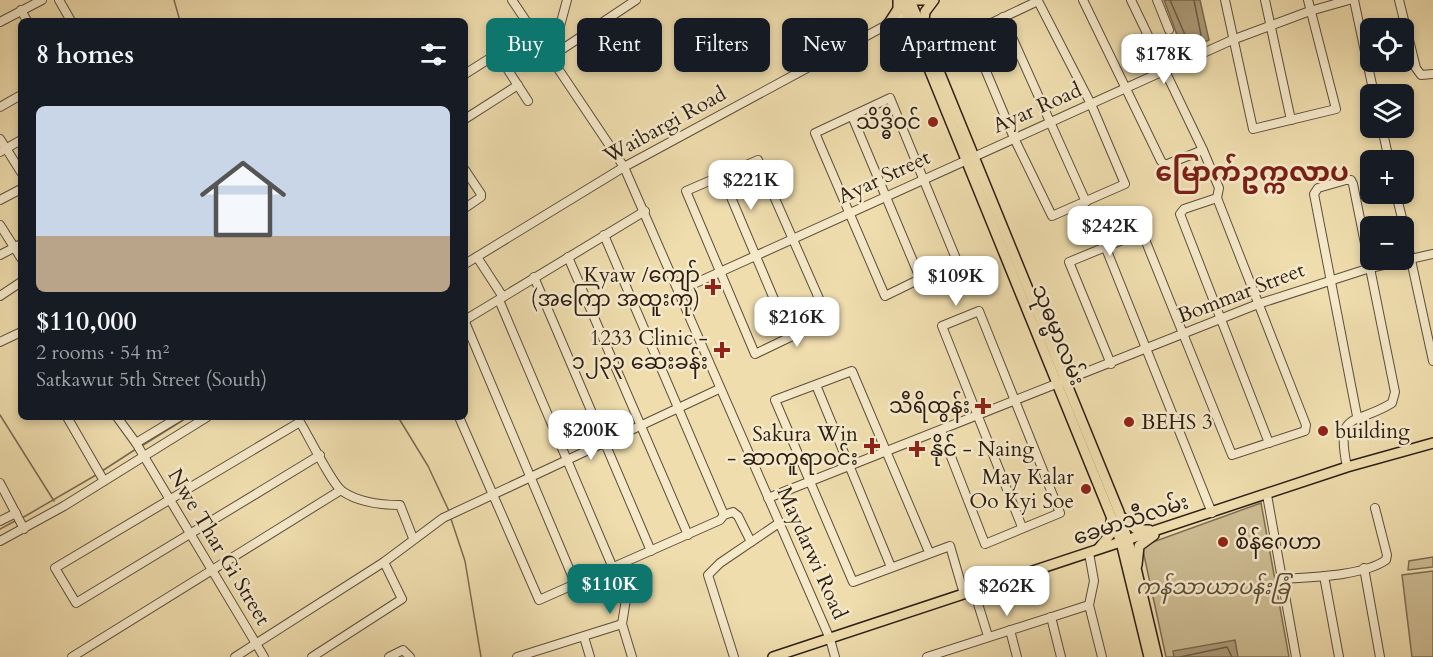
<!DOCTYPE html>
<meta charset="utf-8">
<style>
:root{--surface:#171b24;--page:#20242c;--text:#f1f3f6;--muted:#9ea1a6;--accent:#0f766e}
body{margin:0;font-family:Cardo,"Noto Sans Myanmar",serif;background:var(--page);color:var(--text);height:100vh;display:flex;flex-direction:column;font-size:22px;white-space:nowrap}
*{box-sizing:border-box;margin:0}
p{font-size:20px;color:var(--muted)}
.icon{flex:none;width:33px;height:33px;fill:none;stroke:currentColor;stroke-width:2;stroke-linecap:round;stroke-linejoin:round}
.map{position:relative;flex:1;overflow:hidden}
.drawer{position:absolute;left:18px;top:18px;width:450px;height:402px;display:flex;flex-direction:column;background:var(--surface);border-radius:9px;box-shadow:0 3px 9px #0003}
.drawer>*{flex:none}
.banner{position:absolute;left:486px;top:18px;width:570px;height:54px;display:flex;gap:12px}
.buttons{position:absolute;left:1360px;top:18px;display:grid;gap:12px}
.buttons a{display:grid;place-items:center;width:54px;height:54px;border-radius:9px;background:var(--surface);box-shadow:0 3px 9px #0003;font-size:30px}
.price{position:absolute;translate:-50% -51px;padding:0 14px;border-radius:12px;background:#fff;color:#222;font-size:20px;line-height:39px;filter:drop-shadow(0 2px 3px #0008)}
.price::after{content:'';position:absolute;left:50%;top:36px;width:18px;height:14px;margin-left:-9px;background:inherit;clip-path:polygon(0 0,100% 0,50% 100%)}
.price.active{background:var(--accent);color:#fff}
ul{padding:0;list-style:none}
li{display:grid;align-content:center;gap:12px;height:318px;padding:0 18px}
li span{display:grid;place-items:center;height:186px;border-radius:9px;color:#555}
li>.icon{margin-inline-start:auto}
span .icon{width:108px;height:108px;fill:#fffc;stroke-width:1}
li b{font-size:26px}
h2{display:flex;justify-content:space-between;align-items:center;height:72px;padding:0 18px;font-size:26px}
.chip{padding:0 21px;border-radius:9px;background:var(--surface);box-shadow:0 3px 9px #0003;font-size:21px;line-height:54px}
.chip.active{background:var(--accent);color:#fff}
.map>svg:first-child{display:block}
.green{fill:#cebd94;stroke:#7c6e54;stroke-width:1.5}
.water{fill:#ac9c7a;stroke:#786a52;stroke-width:1.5}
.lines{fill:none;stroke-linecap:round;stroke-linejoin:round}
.shore{stroke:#6c5e48;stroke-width:1.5}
.stream{stroke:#786a52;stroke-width:1.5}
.minor-casing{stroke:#5c4e3b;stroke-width:10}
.major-casing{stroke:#2b1f15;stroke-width:12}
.minor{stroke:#f5e9ca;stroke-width:8}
.major{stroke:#efddae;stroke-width:9}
.poi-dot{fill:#8f2418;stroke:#f5e9ca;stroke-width:2}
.labels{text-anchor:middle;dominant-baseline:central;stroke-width:5;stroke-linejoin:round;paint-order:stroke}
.street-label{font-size:21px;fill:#2b1f15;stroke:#f5e9ca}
.poi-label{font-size:21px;fill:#2b1f15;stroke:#f5e9ca;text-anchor:end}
.park-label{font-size:21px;font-style:italic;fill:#5c4e3b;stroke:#f5e9ca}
.district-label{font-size:27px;font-weight:bold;fill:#7a1f14;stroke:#f5e9ca}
</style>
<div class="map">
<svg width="1433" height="657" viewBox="0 0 1433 657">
<rect width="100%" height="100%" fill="#efddae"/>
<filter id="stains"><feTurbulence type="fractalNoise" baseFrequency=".00333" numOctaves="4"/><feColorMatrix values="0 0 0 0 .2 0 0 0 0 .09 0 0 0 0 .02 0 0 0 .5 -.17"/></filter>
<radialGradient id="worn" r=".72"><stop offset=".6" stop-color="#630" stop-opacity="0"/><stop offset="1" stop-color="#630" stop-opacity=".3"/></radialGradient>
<g class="green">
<path d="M1261 503 1289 657H1166L1142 546Z"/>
<path d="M1433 557V567L1408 570 1409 561Z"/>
<path d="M1433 571V657H1412L1402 575Z"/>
</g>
<g class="water">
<path d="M1164 0H1200L1209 40 1183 51Z"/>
<path d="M1235 640 1238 657H1174L1173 651Z"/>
</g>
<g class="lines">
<g class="shore">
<path d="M1170 0 1188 42 1201 35 1194 0"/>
<path d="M1180 657 1227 647 1232 657"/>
</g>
<g class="stream">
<path d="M174 0 180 21"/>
<path d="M0 415 54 501"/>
<path d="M398 417 428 466 449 511"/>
<path d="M140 447 188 417"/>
<path d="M102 471 136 449"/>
<path d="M22 518 96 475"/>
<path d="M451 519 465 561 481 657"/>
<path d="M0 529 15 521"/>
</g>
<defs>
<g id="minor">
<path d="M59 0 71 21"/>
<path d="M512 0 624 167 830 639 835 657"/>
<path d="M1083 0 1161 161 1165 165 1203 150"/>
<path d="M1131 0 1203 150 1219 188 1217 198"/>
<path d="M1157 0 1169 30"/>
<path d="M1225 0 1253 129 1336 109 1308 0"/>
<path d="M1265 0 1291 120"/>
<path d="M1354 0 1374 94"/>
<path d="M1399 0 1416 68 1421 75 1433 74"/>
<path d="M1038 1 1091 104 1125 184 1052 216 1014 138 970 33Z"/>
<path d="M21 10 27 21"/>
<path d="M1003 17 1086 202"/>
<path d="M0 22 42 0"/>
<path d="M497 53 528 101"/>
<path d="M555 54 636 0"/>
<path d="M555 57 554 48 567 0"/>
<path d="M465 74 533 31"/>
<path d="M890 98 957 261 885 296 815 133Z"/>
<path d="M0 107 21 95"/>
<path d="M852 116 920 278"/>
<path d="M465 119 518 85"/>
<path d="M1382 128 1389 160"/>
<path d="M0 139 21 172"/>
<path d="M0 152 21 140"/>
<path d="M758 160 828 319 755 354 686 191Z"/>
<path d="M465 170 481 194V197L465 208"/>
<path d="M722 176 790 337"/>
<path d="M1396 194 1404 226"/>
<path d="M1217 198 1184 209 1180 214 1269 443"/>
<path d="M0 200 21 189"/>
<path d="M0 225 21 258"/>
<path d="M1404 228 1433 361"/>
<path d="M604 235 724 515"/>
<path d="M1105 246 1212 513"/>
<path d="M0 255 21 244"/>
<path d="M477 257 503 297"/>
<path d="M568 257 688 535"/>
<path d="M465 264 624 167 907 14"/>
<path d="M534 277 651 551"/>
<path d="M678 291 1232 40 1310 11 1349 0"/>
<path d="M0 296 21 282"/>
<path d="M499 300 613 568"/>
<path d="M465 320 645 211"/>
<path d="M465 322 576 585"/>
<path d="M0 342 21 332"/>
<path d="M1111 364 1069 262 1142 232 1232 455 1305 431 1306 425 1217 198"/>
<path d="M816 385 891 567"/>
<path d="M67 417 104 481"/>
<path d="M117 417 136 443 264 657"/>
<path d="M459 417 539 600 720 520 724 515 733 512 738 516 751 542"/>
<path d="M941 431 985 544 1060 513 979 311 942 326 1022 527"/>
<path d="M136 443 179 417"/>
<path d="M320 455 76 603 55 568 300 422C308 435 332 484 342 491 358 502 382 505 400 505L413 538"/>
<path d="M1347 467C1335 409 1355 426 1392 403L1395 392 1353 184 1351 180H1346L1318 188 1314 194 1357 416"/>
<path d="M0 483 24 529"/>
<path d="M1267 495 1296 657"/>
<path d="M768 498 1258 304 1370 268 1433 254"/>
<path d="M0 521 16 513"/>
<path d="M0 541 64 506 207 417"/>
<path d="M929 552 852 371 775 400 853 582 950 546 964 594"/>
<path d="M1089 553 1094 581 1089 605 1102 657"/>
<path d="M620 565 627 593 622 624 632 657"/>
<path d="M1364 568 1380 657"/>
<path d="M1324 576 1339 657"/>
<path d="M1283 579C1311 577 1363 576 1386 560L1387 555 1375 508"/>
<path d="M974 591 988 636"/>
<path d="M1051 617 1061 657"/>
<path d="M1010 630 1017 657"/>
<path d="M584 637 590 657"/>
<path d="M72 657 341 490"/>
<path d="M235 657 384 562 443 518 719 389"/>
<path d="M312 657 402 599 384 562"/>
<path d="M389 657 403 650 410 657"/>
<path d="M517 657 622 624"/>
<path d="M734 657 708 575 720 563 779 523"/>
<path d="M927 657 1089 605"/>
</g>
<g id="major">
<path d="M901 0 1111 516 1121 542 1149 657"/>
<path d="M910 0 1119 512 1136 568 1157 657"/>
<path d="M917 0H933"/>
<path d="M887 26 902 25 915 33"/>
<path d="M887 26 898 9V0"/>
<path d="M923 28 925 12 934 0"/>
<path d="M1123 518 1137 530H1149"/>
<path d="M1099 548 1112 532 1111 521"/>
<path d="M1137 565 1139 546 1154 535"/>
<path d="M773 657 1347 467 1433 443"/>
</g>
</defs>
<use href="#minor" class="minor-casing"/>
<use href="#major" class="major-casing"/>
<use href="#minor" class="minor"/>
<use href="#major" class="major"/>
</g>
<g class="poi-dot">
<circle cx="933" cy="122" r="6"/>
<path d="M710 278h6v6h6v6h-6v6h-6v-6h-6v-6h6z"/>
<path d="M719 341h6v6h6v6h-6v6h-6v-6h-6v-6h6z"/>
<path d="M980 397h6v6h6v6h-6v6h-6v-6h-6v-6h6z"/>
<circle cx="1129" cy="422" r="6"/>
<circle cx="1323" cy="431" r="6"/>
<path d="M869 437h6v6h6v6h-6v6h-6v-6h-6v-6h6z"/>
<path d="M914 440h6v6h6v6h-6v6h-6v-6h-6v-6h6z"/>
<circle cx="1086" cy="489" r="6"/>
<circle cx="1223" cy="542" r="6"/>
</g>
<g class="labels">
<g class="street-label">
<text transform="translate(1037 108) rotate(-24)">Ayar Road</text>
<text transform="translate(665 125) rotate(-29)">Waibargi Road</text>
<text transform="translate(884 177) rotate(-25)">Ayar Street</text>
<text transform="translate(1241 293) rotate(-21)">Bommar Street</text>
<text transform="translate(1058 335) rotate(68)">သုဓမ္မာလမ်း</text>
<text transform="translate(1131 520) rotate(-18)">ခေမာသီလမ်း</text>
<text transform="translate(219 547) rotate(59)">Nwe Thar Gi Street</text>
<text transform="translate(812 553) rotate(66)">Maydarwi Road</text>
</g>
<g class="poi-label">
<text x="921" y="122">သိဒ္ဓိဝင်</text>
<text x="700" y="275">Kyaw /ကျော်<tspan x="700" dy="24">(အကြော အထူးကု)</tspan></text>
<text x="708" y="338">1233 Clinic -<tspan x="708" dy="24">၁၂၃၃ ဆေးခန်း</tspan></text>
<text x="970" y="406">သီရိထွန်း</text>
<text x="1141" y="422" text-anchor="start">BEHS 3</text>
<text x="1335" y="431" text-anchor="start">building</text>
<text x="858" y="434">Sakura Win<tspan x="858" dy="24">- ဆာကူရာဝင်း</tspan></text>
<text x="930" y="449" text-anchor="start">နိုင် - Naing</text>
<text x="1074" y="477">May Kalar<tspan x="1074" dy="24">Oo Kyi Soe</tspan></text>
<text x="1235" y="542" text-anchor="start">စိန်ဂေဟာ</text>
</g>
<g class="park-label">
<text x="1213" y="587">ကန်သာယာပန်းခြံ</text>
</g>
<g class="district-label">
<text x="1252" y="172">မြောက်‌ဥက္ကလာပ</text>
</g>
</g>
<rect width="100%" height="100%" filter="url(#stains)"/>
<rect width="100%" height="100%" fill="url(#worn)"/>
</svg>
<div class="buttons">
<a><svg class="icon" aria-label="locate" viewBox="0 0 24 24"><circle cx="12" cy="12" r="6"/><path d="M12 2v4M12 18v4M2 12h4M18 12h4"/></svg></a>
<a><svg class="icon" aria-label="layers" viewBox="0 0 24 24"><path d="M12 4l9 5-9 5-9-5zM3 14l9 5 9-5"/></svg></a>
<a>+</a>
<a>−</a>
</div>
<b class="price" style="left:1164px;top:85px">$178K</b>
<b class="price" style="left:751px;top:211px">$221K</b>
<b class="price" style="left:1110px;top:257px">$242K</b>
<b class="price" style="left:956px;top:307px">$109K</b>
<b class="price" style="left:797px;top:348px">$216K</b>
<b class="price" style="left:591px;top:461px">$200K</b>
<b class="price active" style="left:610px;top:615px">$110K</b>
<b class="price" style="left:1007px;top:617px">$262K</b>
<div class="banner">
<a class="chip active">Buy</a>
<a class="chip">Rent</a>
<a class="chip">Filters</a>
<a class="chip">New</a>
<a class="chip">Apartment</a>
</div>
<section class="drawer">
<h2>8 homes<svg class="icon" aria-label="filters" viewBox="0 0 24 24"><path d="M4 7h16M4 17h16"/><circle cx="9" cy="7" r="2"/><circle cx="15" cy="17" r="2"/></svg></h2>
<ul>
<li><span style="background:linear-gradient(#c9d6e8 70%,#b9a48a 0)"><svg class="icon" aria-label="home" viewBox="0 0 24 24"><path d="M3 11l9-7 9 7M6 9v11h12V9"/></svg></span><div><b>$110,000</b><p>2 rooms · 54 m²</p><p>Satkawut 5th Street (South)</p></div></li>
</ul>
</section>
</div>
